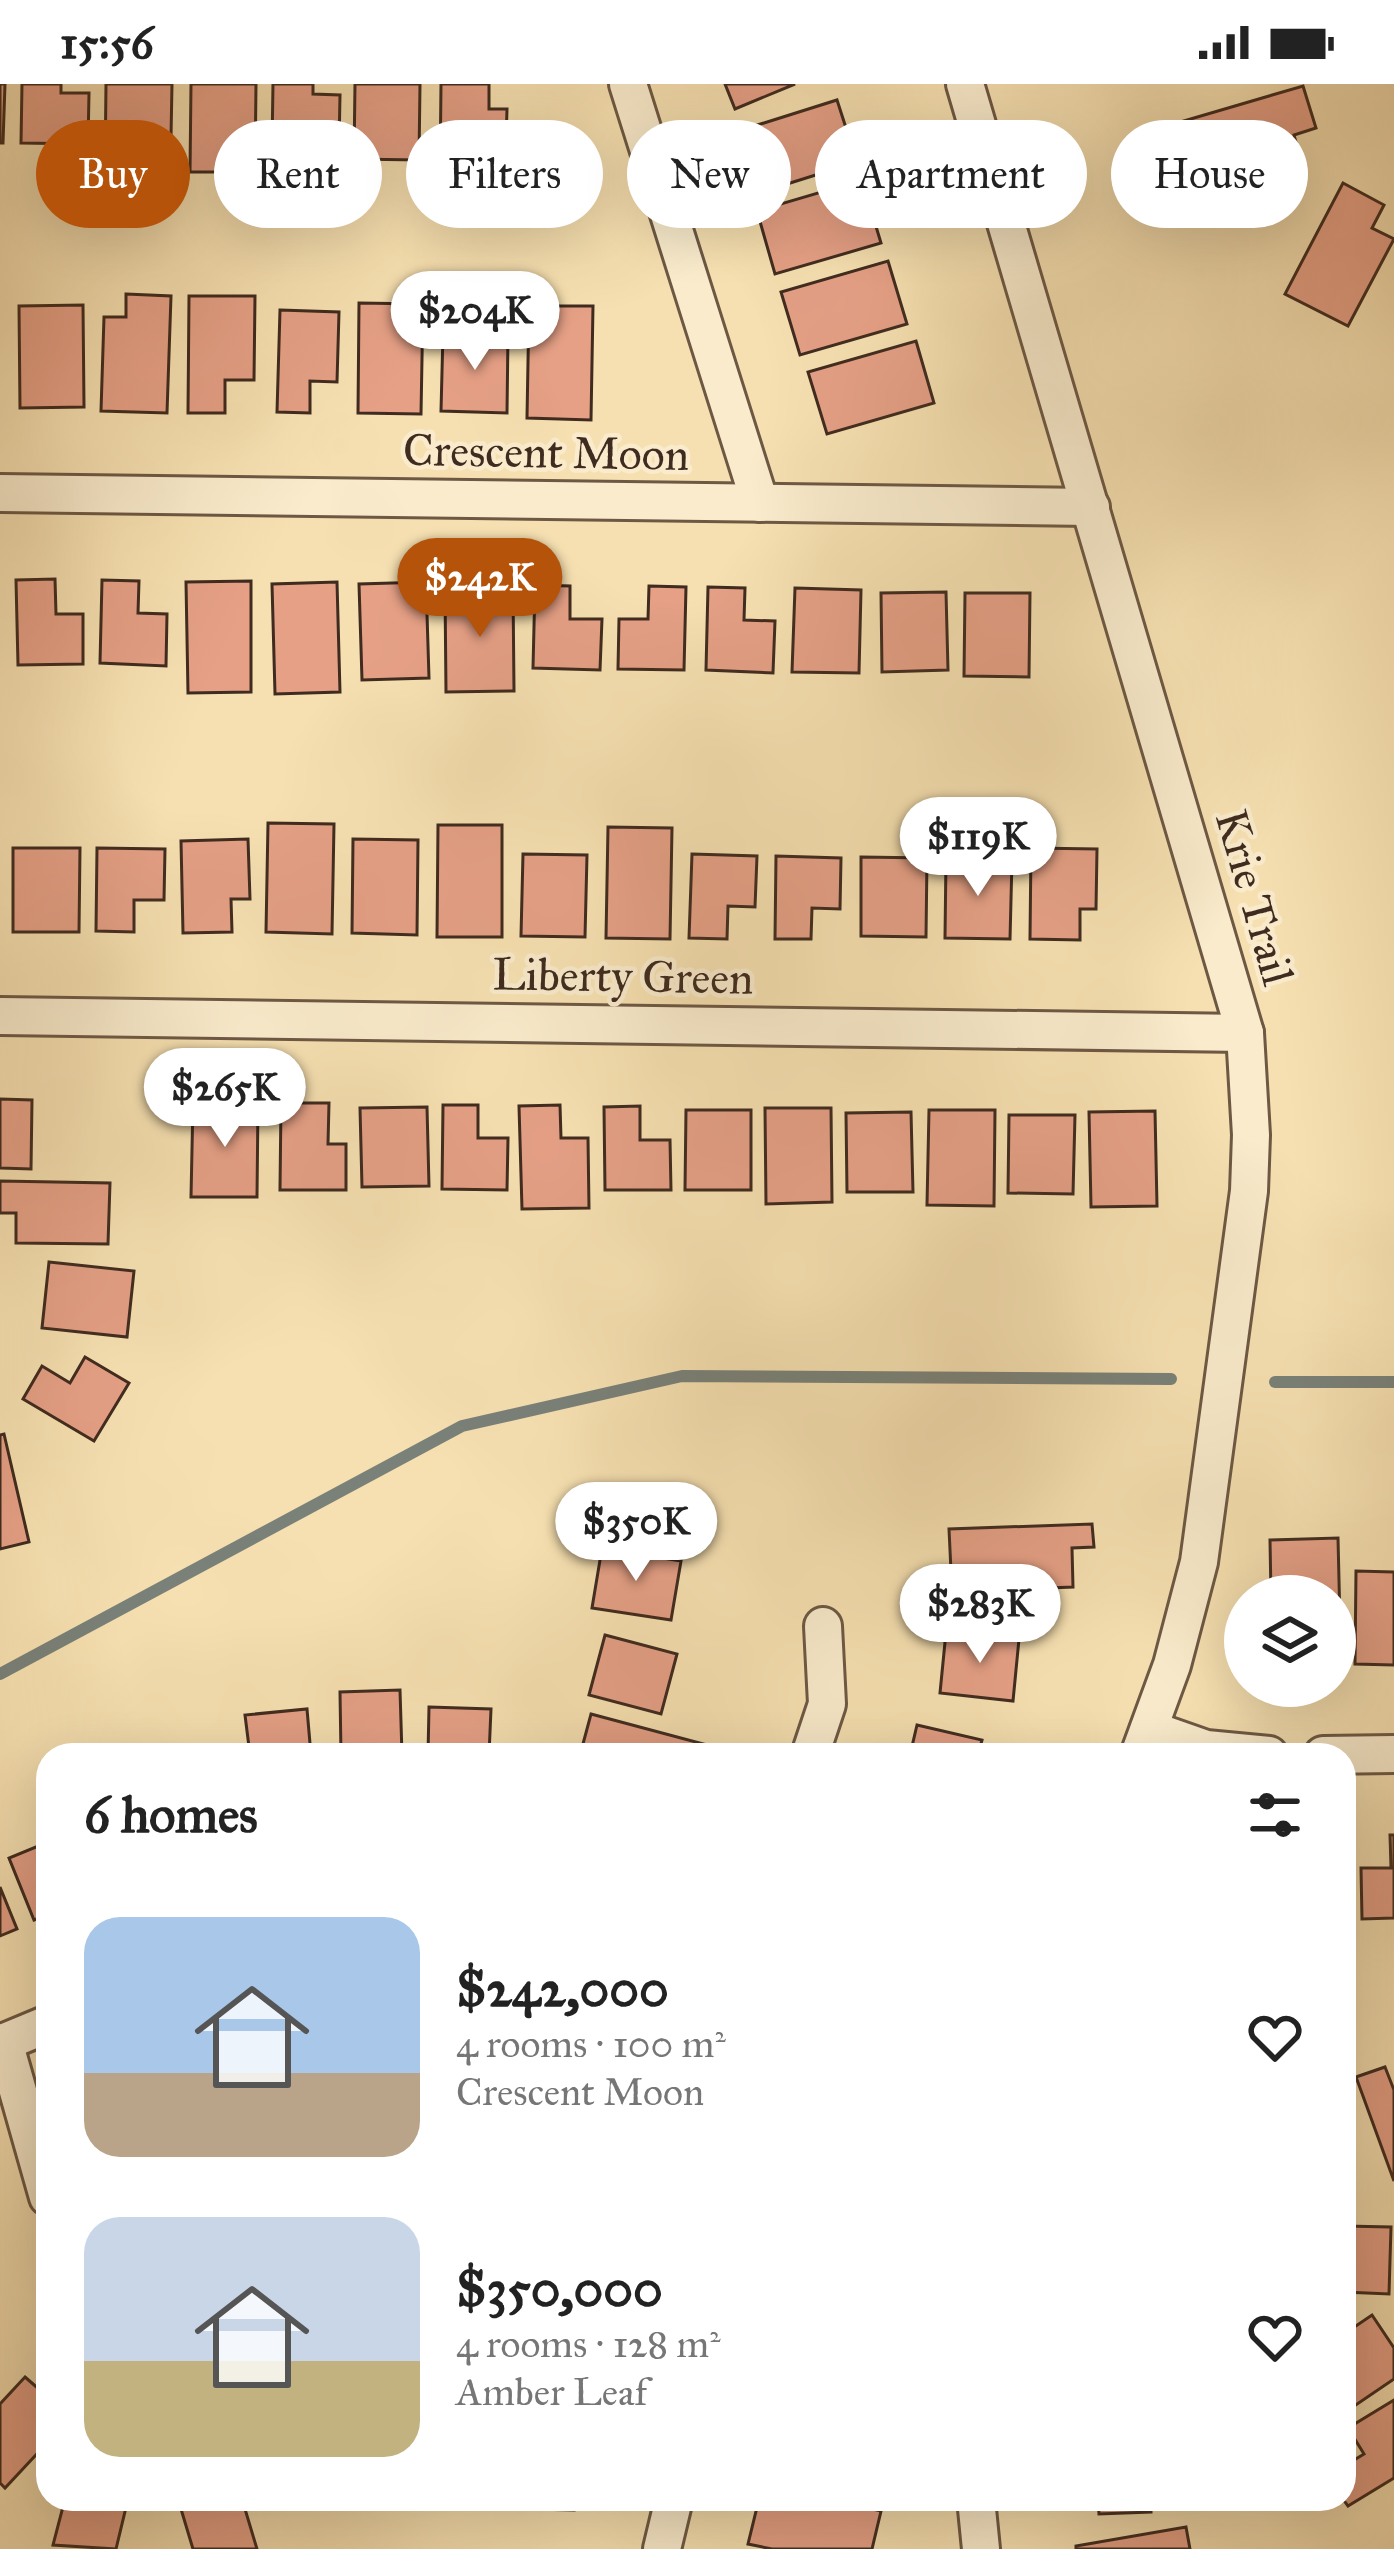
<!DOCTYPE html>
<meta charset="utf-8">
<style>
:root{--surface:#fff;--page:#f6f6f6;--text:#222;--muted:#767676;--accent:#b45309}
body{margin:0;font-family:"IM FELL Great Primer",serif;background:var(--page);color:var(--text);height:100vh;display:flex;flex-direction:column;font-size:45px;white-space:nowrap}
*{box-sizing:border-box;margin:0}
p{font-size:39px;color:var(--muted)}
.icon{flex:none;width:66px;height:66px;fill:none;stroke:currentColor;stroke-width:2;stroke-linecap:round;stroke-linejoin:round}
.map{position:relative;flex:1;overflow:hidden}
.sheet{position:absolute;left:36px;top:1659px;width:1320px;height:768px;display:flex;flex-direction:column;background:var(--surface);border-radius:36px;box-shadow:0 12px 48px #0002}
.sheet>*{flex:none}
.top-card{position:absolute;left:36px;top:36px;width:1323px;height:108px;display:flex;gap:24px}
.controls{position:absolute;left:1224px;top:1491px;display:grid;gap:24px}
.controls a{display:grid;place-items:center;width:132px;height:132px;border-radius:50%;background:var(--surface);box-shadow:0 12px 48px #0002;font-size:60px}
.price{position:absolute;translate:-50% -102px;padding:0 27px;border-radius:42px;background:#fff;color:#222;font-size:39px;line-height:78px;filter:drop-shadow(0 3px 6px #0008)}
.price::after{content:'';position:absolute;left:50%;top:72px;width:36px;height:27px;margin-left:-18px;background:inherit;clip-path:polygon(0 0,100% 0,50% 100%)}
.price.on{background:var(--accent);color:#fff}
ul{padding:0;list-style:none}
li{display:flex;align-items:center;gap:36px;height:300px;padding:0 48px}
li span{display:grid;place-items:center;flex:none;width:336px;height:240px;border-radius:36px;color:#555}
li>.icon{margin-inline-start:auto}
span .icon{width:144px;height:144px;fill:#fffc;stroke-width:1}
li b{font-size:51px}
h2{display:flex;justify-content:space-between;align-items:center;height:144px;padding:0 48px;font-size:51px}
.tag{padding:0 42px;border-radius:54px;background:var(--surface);box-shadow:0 12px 48px #0002;font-size:42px;line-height:108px}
.tag.on{background:var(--accent);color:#fff}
.status{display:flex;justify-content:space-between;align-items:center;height:84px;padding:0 60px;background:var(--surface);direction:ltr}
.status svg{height:33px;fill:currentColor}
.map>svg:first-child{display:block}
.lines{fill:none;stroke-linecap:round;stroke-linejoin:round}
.stream{stroke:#798179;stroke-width:12}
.building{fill:#e5a086;stroke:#3f2b1f;stroke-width:3}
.minor-casing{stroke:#6d5844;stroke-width:42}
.minor{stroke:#f9ebcc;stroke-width:36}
.labels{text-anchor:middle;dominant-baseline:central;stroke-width:9;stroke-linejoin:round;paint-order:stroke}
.street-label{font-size:45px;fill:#3f2b1f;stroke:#f9ebcc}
</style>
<div class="status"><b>15:56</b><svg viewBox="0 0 49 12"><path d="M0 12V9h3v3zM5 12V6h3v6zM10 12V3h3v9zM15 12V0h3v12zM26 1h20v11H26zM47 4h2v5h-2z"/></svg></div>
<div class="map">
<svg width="1394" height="2465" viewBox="0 0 1394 2465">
<rect width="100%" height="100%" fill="#f6e0b1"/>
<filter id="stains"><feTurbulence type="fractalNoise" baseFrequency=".00167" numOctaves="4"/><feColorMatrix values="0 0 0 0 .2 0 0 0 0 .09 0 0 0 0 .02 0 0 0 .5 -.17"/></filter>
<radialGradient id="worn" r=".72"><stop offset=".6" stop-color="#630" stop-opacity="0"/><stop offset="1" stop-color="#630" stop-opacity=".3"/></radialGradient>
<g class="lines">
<g class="stream">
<path d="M1275 1298H1394"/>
<path d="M0 1590 462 1342 682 1292 1171 1295"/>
</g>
</g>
<g class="building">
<path d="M0 0H5L3 59H0Z"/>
<path d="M22 0H61V9H89L88 60 21 59Z"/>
<path d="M106 0H172L170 105 131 104V88H105Z"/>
<path d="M191 0H256L255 88H190Z"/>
<path d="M273 0H313V10L340 11 339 63 272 62Z"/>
<path d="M355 0H420L419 76 354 75Z"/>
<path d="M441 0H489V25H507L505 93 440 91Z"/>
<path d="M725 0H795L735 25Z"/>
<path d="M1303 2 1316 44 1294 51 1301 77 1209 104 1200 77 1183 82 1170 41Z"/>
<path d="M837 16 857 78 752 111 732 49Z"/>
<path d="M862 96 881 159 775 190 757 127Z"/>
<path d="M1343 99 1384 121 1372 144 1394 155 1348 242 1285 210Z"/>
<path d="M888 177 907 240 800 271 781 208Z"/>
<path d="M126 210 171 212 167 329 101 327 104 233H126Z"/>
<path d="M189 212H255L254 296H225V329H188Z"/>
<path d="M359 219 423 220 421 330 358 329Z"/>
<path d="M83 221 84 323 20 324 19 222Z"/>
<path d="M529 222H593L591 336 527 334Z"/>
<path d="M280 226 339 228 337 298 310 297V329L277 328Z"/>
<path d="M443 249 508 250 507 329 441 327Z"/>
<path d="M916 257 934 319 827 350 808 288Z"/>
<path d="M55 495 56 530H83V580L18 581 16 496Z"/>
<path d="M102 496 139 497 138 529 167 530 166 582 100 579Z"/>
<path d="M251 497V608L188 609 186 498Z"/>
<path d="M337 498 340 608 275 610 272 500Z"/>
<path d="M426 498 429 594 362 596 359 500Z"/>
<path d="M535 501 570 502V535H602L600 586 533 584Z"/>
<path d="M649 502 686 503 684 586 618 585 619 535H648Z"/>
<path d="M708 503 745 504 744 536 775 537 773 589 706 586Z"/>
<path d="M513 504 514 607 446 608 445 505Z"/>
<path d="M795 504 861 506 859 589 792 588Z"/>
<path d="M946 508 948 586 882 588 881 509Z"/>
<path d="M965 509H1030L1029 593 964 592Z"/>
<path d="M268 739 334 740 332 850 266 848Z"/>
<path d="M438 741H502V853H437Z"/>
<path d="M608 743 672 744 670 855 606 854Z"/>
<path d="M248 755 250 815H231L232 848 183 849 181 757Z"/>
<path d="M353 755 418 756 417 851 352 849Z"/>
<path d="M13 764H80L79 848H13Z"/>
<path d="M97 764 165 765 164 816H134V848L96 847Z"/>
<path d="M1031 764 1097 765 1096 825H1080V856L1030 855Z"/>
<path d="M523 770 587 771 585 853 521 852Z"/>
<path d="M692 770 757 772 755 823 728 822 727 855 689 854Z"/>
<path d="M776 772 841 774 840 825 812 824 811 855H775Z"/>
<path d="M861 773 927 774 926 853 861 852Z"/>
<path d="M946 774 1012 776 1010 855 945 854Z"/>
<path d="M0 1015 32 1016 31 1085 0 1084Z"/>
<path d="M193 1018 258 1019 257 1113H191Z"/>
<path d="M281 1019H329L328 1060H346V1106H280Z"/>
<path d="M443 1021H478V1054H508L507 1106 442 1105Z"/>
<path d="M560 1021 561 1054H588L589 1124 522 1125 519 1022Z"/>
<path d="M640 1022V1056H670L671 1106H605L604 1023Z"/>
<path d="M427 1023 429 1102 362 1103 360 1024Z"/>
<path d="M765 1024H831L832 1118 766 1120Z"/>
<path d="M686 1026H751V1106H685Z"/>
<path d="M929 1026H995L994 1122 927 1121Z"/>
<path d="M1155 1027 1157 1122 1091 1123 1089 1028Z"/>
<path d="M911 1028 913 1108H847L846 1029Z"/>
<path d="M1009 1031H1075L1073 1110 1008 1109Z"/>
<path d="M0 1097 110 1099 108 1160 16 1159V1129H0Z"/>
<path d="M49 1178 134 1187 127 1253 42 1244Z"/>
<path d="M85 1273 129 1299 94 1357 23 1315 42 1282 70 1299Z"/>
<path d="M4 1350 29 1458 0 1465V1351Z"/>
<path d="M1092 1440 1094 1463 1072 1464 1073 1503 952 1508 949 1445Z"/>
<path d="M1338 1454 1341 1581H1335V1512H1271L1270 1456Z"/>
<path d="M602 1464 681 1477 671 1536 592 1524Z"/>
<path d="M1356 1487 1394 1488V1581L1355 1580Z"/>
<path d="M946 1548 1019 1555 1013 1617 940 1609Z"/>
<path d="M605 1551 677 1570 661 1630 589 1611Z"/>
<path d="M400 1606 402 1671H341L340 1608Z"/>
<path d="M429 1623 491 1625 489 1671H428Z"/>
<path d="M307 1625 311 1671H250L245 1631Z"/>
<path d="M591 1630 711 1662 708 1671H580Z"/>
<path d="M917 1641 982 1656 978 1671H910Z"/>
<path d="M1390 1751H1394V1834L1362 1835 1361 1784H1391Z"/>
<path d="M48 1758V1831L34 1836 9 1774Z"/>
<path d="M0 1803 17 1845 0 1852Z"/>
<path d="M1385 1983 1394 2006V2097L1356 1993Z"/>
<path d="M1344 2142 1391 2143 1389 2210 1344 2208Z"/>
<path d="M1372 2231 1394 2264V2295L1344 2329V2250Z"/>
<path d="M25 2293 48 2313V2358L5 2404 0 2399V2320Z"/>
<path d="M1394 2316V2394L1348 2422 1343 2415 1344 2382 1364 2370 1348 2344Z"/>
<path d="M65 2415H128L116 2465 53 2461Z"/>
<path d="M178 2415H242L257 2465H193Z"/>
<path d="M451 2415H574V2426L451 2423Z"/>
<path d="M759 2415H831L881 2427 872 2465H772L748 2460Z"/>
<path d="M1098 2415H1151V2428L1099 2430Z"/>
<path d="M1186 2443 1190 2465H1076V2462Z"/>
</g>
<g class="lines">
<defs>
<g id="minor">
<path d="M628 0 760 419"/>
<path d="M965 0 1245 949 1251 1051 1249 1107 1199 1478 1172 1581 1139 1671"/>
<path d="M0 409 1091 423"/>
<path d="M0 932 1245 949"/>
<path d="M1149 1645 1206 1665 1269 1671"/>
<path d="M810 1671 827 1620 823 1542"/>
<path d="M1323 1671 1394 1670"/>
<path d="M4 1958 48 2113"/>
<path d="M0 1960 48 1940"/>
<path d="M976 2415 981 2465"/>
<path d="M662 2465 674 2415"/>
</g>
</defs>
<use href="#minor" class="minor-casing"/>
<use href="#minor" class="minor"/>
</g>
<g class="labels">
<g class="street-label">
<text transform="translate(546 368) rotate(1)">Crescent Moon</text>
<text transform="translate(1255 813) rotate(74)">Krie Trail</text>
<text transform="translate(623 892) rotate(1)">Liberty Green</text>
</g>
</g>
<rect width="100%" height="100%" filter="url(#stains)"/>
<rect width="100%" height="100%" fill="url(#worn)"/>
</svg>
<div class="controls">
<a><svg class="icon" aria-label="layers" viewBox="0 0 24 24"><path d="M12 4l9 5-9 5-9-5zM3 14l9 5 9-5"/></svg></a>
</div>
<b class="price" style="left:475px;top:289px">$204K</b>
<b class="price on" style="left:480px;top:556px">$242K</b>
<b class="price" style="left:978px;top:815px">$119K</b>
<b class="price" style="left:225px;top:1066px">$265K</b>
<b class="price" style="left:636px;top:1500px">$350K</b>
<b class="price" style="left:980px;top:1582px">$283K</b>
<div class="top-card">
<a class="tag on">Buy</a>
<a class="tag">Rent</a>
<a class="tag">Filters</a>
<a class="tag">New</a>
<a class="tag">Apartment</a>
<a class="tag">House</a>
</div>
<section class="sheet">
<h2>6 homes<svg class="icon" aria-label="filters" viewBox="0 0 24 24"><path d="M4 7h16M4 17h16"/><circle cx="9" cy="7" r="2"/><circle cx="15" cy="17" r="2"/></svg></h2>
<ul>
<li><span style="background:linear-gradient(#a9c7e8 65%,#b9a48a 0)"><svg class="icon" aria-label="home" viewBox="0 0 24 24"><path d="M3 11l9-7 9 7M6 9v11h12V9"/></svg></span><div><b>$242,000</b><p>4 rooms · 100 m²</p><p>Crescent Moon</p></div><svg class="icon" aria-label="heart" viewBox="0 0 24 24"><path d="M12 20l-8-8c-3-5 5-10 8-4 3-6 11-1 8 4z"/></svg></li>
<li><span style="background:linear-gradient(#c9d6e8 60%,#c2b280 0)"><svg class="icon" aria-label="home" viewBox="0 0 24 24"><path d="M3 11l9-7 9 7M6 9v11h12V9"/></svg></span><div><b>$350,000</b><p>4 rooms · 128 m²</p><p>Amber Leaf</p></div><svg class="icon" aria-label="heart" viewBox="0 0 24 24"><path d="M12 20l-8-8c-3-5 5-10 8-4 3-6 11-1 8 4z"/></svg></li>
</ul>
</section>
</div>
